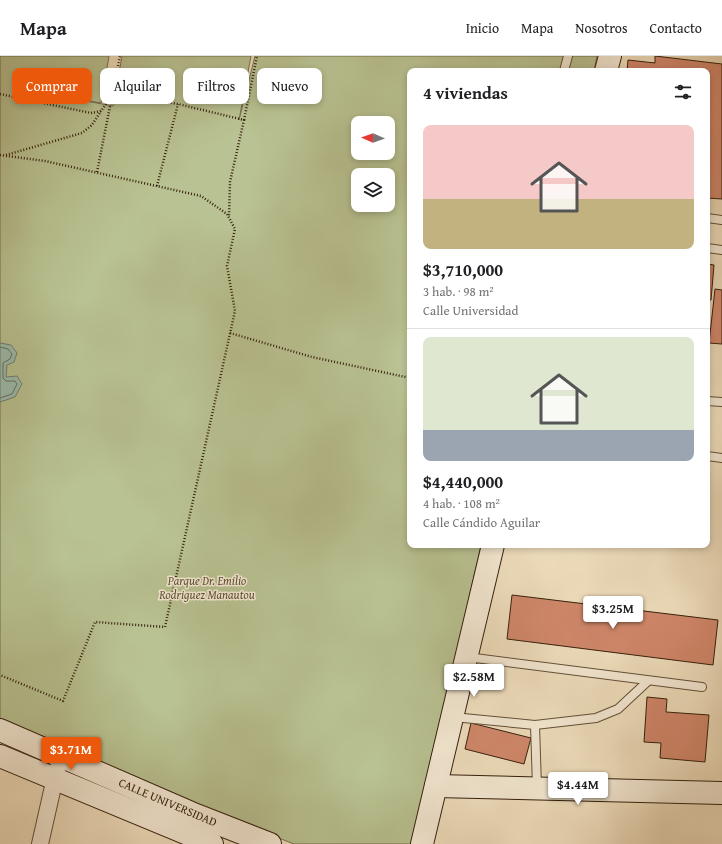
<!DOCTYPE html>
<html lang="es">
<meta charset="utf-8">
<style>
:root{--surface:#fff;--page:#f6f6f6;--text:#202124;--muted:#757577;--line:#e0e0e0;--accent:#ea580c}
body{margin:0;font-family:"Gentium Book Plus",serif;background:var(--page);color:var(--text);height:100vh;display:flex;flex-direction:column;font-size:15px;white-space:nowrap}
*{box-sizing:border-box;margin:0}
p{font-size:13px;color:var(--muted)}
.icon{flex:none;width:22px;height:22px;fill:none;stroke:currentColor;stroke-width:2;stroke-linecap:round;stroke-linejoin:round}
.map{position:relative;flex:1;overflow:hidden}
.drawer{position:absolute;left:407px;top:12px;width:303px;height:480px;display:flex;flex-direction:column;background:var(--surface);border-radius:8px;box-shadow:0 2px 6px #0003}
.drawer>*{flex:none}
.hud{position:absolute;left:12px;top:12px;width:335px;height:36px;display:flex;gap:8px}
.needle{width:26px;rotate:272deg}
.buttons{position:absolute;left:351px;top:60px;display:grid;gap:8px}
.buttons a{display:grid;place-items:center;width:44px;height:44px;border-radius:8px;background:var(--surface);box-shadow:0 2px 6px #0003;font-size:20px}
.price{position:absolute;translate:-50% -34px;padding:0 9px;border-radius:4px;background:#fff;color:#222;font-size:13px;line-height:26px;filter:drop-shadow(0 1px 2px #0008)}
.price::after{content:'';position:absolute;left:50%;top:24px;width:12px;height:9px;margin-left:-6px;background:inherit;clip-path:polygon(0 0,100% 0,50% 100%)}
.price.current{background:var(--accent);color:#fff}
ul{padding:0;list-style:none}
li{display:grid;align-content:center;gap:8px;height:212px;padding:0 16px}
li+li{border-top:1px solid var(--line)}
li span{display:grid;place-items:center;height:124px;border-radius:8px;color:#555}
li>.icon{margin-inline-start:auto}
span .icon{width:72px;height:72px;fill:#fffc;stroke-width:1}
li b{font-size:17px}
h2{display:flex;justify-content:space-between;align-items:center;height:48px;padding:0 16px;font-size:17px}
.pill{padding:0 14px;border-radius:8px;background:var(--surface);box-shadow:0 2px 6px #0003;font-size:14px;line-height:36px}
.pill.current{background:var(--accent);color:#fff}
header{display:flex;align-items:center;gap:24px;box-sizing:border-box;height:56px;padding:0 20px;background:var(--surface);border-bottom:1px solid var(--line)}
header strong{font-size:19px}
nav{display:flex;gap:22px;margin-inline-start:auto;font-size:14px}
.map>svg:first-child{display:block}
.green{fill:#b9c292;stroke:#767050;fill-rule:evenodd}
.water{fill:#9bbdae;stroke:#727e6e}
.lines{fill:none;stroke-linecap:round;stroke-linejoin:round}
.shore{stroke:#686e5e;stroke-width:1}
.building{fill:#d2886c;stroke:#341f0d}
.lane-casing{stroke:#634f39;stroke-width:10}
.street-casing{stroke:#634f39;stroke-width:18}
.secondary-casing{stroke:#341f0d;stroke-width:24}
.path{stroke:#341f0d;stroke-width:2.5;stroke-dasharray:1 2;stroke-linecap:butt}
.lane{stroke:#f5ead5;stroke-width:8}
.street{stroke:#f5ead5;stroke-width:16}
.secondary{stroke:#f5ead5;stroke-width:22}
.labels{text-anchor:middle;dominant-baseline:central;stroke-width:3;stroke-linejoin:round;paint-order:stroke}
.park-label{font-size:12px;font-style:italic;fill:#5c5035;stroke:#f5ead5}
.street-label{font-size:12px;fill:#341f0d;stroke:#f5ead5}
</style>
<header>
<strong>Mapa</strong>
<nav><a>Inicio</a><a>Mapa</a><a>Nosotros</a><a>Contacto</a></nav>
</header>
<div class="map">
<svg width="722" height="788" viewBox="0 0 722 788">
<rect width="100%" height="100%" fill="#f0dfbe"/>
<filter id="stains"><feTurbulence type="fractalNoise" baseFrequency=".005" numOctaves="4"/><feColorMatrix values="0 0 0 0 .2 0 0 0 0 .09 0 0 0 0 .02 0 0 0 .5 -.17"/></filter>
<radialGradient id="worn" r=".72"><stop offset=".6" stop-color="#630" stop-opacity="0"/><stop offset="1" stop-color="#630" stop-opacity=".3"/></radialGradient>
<path class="green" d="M0 0H109L101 47 38 36 113 50 122 0H251L239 64 255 0H597L594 15H410V489H481L414 788H294L48 692 0 671ZM358 67H388V97H358ZM358 119H388V149H358Z"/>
<path class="water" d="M0 287 11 289 17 297 14 306 7 309 6 321 17 320 22 328 15 341 0 346Z"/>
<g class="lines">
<path class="shore" d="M0 291 8 293 12 298 10 303 3 307V322L6 325H15L17 328 12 338 0 342"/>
</g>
<g class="building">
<path d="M655 0 722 8V143L707 142V15H627L628 4 655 7Z"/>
<path d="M707 208 714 209 711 244H707Z"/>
<path d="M715 233 722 234V288L709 287Z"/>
<path d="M512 539 718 564 713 609 507 583Z"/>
<path d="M647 641 667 643 666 656 709 659 705 706 660 702 661 687 644 686Z"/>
<path d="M471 667 531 682 524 708 465 693Z"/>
</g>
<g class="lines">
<defs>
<g id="lane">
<path d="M564 15 568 0"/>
<path d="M707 162 722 164"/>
<path d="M707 192 722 194"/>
<path d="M707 345 722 346"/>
<path d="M707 400 722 402"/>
<path d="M467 601 702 631"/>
<path d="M453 661 535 669 537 731"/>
<path d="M535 669 596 662 618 653 648 625"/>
</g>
<path id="street" d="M40 788 57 713"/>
<g id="secondary">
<path d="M606 15 610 0"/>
<path d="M0 674 196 759 270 788"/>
<path d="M0 700 212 788"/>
<path d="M436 730 722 737"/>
<path d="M422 788 493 489"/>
</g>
</defs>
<use href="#lane" class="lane-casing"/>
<use href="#street" class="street-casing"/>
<use href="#secondary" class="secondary-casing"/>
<g class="path">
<path d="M0 38 91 57 101 55 114 37 178 48 244 64 230 126 229 160"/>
<path d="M244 64 257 0"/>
<path d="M0 99 45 105 201 140 227 158 235 173 227 210 235 255 165 571 95 566 63 645 0 619"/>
<path d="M6 99 82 77 92 69 101 55"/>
<path d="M97 116 120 0"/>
<path d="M157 130 178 48"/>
<path d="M230 277 312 301 410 322"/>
</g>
<use href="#lane" class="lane"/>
<use href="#street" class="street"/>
<use href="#secondary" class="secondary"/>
</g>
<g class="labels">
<g class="park-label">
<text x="207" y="524">Parque Dr. Emilio<tspan x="207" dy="14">Rodriguez Manautou</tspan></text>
</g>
<g class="street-label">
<text transform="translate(168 746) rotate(23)">CALLE UNIVERSIDAD</text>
</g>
</g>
<rect width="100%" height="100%" filter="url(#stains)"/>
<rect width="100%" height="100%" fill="url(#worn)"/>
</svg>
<div class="buttons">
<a><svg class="needle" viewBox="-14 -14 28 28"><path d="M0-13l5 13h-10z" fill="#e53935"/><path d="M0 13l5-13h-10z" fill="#757577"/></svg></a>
<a><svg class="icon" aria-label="layers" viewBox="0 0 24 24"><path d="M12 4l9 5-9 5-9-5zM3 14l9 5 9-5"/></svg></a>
</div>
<b class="price" style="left:613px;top:574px">$3.25M</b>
<b class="price" style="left:474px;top:642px">$2.58M</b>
<b class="price current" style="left:71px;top:715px">$3.71M</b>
<b class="price" style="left:578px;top:750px">$4.44M</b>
<div class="hud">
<a class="pill current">Comprar</a>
<a class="pill">Alquilar</a>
<a class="pill">Filtros</a>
<a class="pill">Nuevo</a>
</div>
<section class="drawer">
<h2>4 viviendas<svg class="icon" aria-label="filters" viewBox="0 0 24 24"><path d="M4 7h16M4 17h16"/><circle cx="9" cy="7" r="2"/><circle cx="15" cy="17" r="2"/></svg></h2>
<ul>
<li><span style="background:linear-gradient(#f6c9c9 60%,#c2b280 0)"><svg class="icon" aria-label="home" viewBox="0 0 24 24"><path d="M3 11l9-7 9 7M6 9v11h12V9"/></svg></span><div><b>$3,710,000</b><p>3 hab. · 98 m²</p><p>Calle Universidad</p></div></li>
<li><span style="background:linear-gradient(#dfe7d0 75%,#9aa5b1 0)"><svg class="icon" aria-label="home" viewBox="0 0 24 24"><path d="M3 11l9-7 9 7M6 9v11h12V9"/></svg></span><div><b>$4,440,000</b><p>4 hab. · 108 m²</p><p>Calle Cándido Aguilar</p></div></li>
</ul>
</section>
</div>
